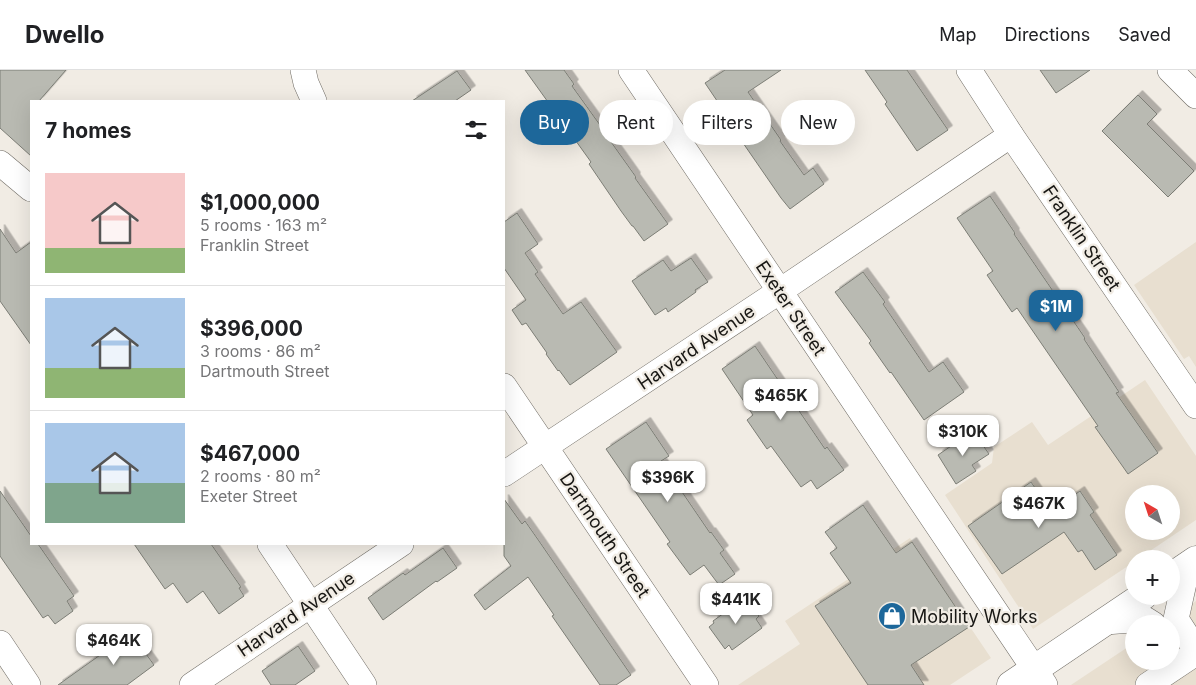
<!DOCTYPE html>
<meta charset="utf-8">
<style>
:root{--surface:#fff;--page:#f2f2f2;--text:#202124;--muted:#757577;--line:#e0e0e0;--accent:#1d679a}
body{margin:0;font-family:Inter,sans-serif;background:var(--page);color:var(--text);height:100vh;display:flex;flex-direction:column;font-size:19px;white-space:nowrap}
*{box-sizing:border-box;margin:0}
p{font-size:16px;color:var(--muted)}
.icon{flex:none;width:28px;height:28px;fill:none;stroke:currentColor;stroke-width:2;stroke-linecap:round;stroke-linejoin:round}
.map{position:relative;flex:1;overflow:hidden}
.details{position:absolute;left:30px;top:30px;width:475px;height:445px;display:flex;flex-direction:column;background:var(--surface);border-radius:0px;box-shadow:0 5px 20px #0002}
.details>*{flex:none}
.guide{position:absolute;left:520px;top:30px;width:475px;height:45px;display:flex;gap:10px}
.needle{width:32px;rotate:321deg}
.fabs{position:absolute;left:1125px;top:415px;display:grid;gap:10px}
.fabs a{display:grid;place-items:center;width:55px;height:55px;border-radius:50%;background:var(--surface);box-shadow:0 5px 20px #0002;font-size:25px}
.price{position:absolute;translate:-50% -42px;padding:0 11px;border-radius:10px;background:#fff;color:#222;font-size:16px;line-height:32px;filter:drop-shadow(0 1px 2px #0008)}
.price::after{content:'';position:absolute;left:50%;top:30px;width:15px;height:11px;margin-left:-8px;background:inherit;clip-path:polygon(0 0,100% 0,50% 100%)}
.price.on{background:var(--accent);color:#fff}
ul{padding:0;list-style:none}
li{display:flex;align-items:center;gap:15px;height:125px;padding:0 15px}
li+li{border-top:1px solid var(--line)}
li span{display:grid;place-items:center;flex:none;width:140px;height:100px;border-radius:0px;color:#555}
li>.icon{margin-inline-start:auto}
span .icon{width:60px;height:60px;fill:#fffc;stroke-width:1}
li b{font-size:21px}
h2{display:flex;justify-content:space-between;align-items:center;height:60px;padding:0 15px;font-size:21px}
.tag{padding:0 18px;border-radius:22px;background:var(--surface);box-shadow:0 5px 20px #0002;font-size:18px;line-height:45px}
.tag.on{background:var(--accent);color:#fff}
header{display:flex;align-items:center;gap:30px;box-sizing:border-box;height:70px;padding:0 25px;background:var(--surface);border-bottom:1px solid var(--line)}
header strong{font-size:24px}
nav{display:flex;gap:28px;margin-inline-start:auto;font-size:18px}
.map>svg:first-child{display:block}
.built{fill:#e8dfd0;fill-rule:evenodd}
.building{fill:#b9bab2;stroke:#7d7e76;filter:url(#shadow)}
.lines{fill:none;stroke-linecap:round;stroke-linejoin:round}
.minor-casing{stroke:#716d66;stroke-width:26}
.major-casing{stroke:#716d66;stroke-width:29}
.minor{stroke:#fff;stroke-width:25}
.major{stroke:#fff;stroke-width:28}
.labels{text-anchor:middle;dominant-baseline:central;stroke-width:4.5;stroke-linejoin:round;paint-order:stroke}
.street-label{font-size:18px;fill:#181714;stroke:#f1ece4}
.poi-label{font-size:18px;fill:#181714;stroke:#f1ece4;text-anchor:start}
</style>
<header>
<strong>Dwello</strong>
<nav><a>Map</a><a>Directions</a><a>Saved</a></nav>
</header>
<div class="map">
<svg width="1196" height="615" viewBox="0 0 1196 615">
<defs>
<filter id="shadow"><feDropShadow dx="4.5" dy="-4.5" stdDeviation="0" flood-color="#0004"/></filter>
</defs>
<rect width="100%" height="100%" fill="#f1ece4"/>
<g class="built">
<path d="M1196 172V297L1189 286 1184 289 1134 215Z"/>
<path d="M1145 310 1196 386V450L1138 489H1134V492L1033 559 945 425 992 393 994 377 1032 352 1048 375ZM1134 424H1171V461H1134Z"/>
<path d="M910 468 991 588 950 615H738L800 574 785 551Z"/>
<path d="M1196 531V615H1071L1134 573V591H1171V554H1162Z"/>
</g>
<g class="building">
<path d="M0 0H66L39 31H31V86L0 58Z"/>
<path d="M525 0H564L574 14 572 16 605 62H604L636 107 635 108 668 154 644 171 633 156H632L621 141 589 94 591 92Z"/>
<path d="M725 0H781L748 22 781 70 780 71 804 105 813 98 824 114 790 139 781 128 732 57 734 56 705 13Z"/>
<path d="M865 0H907L948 60 917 81 885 34 887 32Z"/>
<path d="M1040 0H1090L1056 23Z"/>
<path d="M457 1 471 20 455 31H412Z"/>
<path d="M1138 25 1157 44 1147 54 1194 101 1168 127 1102 61Z"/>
<path d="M990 126 1015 163 1014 164 1085 268 1084 269 1119 322 1116 323 1158 383 1128 404 1095 357 1098 356 1017 238 1012 242 987 205 993 201 957 148Z"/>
<path d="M517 143 538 174 525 183 538 202 535 204 563 244 581 232 617 282 570 315 559 300 558 301 546 284 547 283 526 253 522 255 512 240 526 230 504 198V152Z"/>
<path d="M0 159 16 183 31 172V275L0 231Z"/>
<path d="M691 188 708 212 695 220 696 222 668 242 666 238 655 245 632 211 663 190 671 201Z"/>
<path d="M863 202 885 232 883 234 929 302 943 292 964 322 924 350 891 302 890 303 869 273 871 271 835 222Z"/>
<path d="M755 276 825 379 827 377 844 400 817 419 811 410 801 417 771 376 767 379 747 350 753 345 722 299Z"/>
<path d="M646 352 669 386 661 391 710 463 711 462 724 480 720 483 735 504 719 515 704 495 690 505 667 474 670 472 606 379Z"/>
<path d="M973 361 989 384 972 395 976 401 956 414 938 385Z"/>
<path d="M1031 412 1051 441 1080 421 1094 442 1090 445 1117 485 1095 500 1082 480 1078 482 1064 462 1002 504 968 456Z"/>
<path d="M0 421 31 466V474H38L74 526 67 531 73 541 55 554 48 545 43 548 0 486Z"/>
<path d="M504 429 522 454 525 451 539 471 631 605 616 615H600L552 546 554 545 528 507 485 540 474 525 511 496 504 486Z"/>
<path d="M863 435 896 483 912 472 969 557 911 595 924 615H868L815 536 851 513 830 483 837 478 825 462Z"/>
<path d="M134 474H211L241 517 239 518 244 526 219 544 203 521 187 533 173 513 165 519Z"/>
<path d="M443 478 457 498 437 512 436 511 383 550 368 528 403 503 405 505Z"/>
<path d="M746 527 759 546 756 549 762 558 732 580 729 575 725 579 709 557 714 553 713 551Z"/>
<path d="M131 563 154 595 127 615H58Z"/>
<path d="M298 576 315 601 295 615H271L262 601Z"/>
</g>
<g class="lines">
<defs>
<g id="minor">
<path d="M303 0 306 13 314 31"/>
<path d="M631 0 1045 615"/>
<path d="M969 0 1011 65 1196 336"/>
<path d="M1170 0 1196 26"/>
<path d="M0 93 31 119"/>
<path d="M504 316 706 615"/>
<path d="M504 404 780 221 1011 65"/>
<path d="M270 474 364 615"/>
<path d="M1188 495 1176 549 1196 580"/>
<path d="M1105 552 1145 549 1153 554"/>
<path d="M0 573 28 615"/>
<path d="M192 615 401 474"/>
<path d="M1148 615 1196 583"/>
</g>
<g id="major">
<path d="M1171 507 1196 490"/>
<path d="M1011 615 1143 526"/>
</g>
</defs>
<use href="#minor" class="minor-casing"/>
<use href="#major" class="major-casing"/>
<use href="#minor" class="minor"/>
<use href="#major" class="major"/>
</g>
<defs>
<symbol id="shop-disc" viewBox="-11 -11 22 22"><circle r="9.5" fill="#1d679a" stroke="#f1ece4"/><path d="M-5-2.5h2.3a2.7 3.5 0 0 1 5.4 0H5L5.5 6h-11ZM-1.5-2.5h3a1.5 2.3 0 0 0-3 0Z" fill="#fff"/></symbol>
</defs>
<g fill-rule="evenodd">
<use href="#shop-disc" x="876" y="530" width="32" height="32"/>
</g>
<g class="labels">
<g class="street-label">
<text transform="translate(1082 168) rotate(56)">Franklin Street</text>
<text transform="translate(791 238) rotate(56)">Exeter Street</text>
<text transform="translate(696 277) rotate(-34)">Harvard Avenue</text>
<text transform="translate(605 465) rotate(56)">Dartmouth Street</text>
<text transform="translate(296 544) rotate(-34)">Harvard Avenue</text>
</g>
<g class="poi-label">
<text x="911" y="546">Mobility Works</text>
</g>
</g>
</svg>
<div class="fabs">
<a><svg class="needle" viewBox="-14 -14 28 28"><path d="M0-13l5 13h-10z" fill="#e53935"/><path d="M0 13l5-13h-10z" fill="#757577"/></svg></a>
<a>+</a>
<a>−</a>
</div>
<b class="price on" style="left:1056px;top:262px">$1M</b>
<b class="price" style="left:781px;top:351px">$465K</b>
<b class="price" style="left:963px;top:387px">$310K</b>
<b class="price" style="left:668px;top:433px">$396K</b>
<b class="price" style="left:1039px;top:459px">$467K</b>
<b class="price" style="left:736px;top:555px">$441K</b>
<b class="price" style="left:114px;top:596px">$464K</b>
<div class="guide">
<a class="tag on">Buy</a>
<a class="tag">Rent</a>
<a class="tag">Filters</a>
<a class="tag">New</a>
</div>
<section class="details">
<h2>7 homes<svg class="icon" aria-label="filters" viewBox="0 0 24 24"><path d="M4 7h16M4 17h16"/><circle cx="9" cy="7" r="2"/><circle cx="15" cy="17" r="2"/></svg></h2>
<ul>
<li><span style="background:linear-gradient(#f6c9c9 75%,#8fb573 0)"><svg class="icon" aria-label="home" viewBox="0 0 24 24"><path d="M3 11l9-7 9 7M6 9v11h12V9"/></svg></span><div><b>$1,000,000</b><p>5 rooms · 163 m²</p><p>Franklin Street</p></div></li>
<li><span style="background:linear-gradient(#a9c7e8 70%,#8fb573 0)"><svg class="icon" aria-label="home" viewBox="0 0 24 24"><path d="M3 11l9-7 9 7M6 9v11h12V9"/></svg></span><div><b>$396,000</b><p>3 rooms · 86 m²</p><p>Dartmouth Street</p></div></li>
<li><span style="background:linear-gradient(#a9c7e8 60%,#7fa58c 0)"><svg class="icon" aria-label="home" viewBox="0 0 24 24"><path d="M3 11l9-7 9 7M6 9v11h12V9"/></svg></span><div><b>$467,000</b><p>2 rooms · 80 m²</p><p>Exeter Street</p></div></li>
</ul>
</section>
</div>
